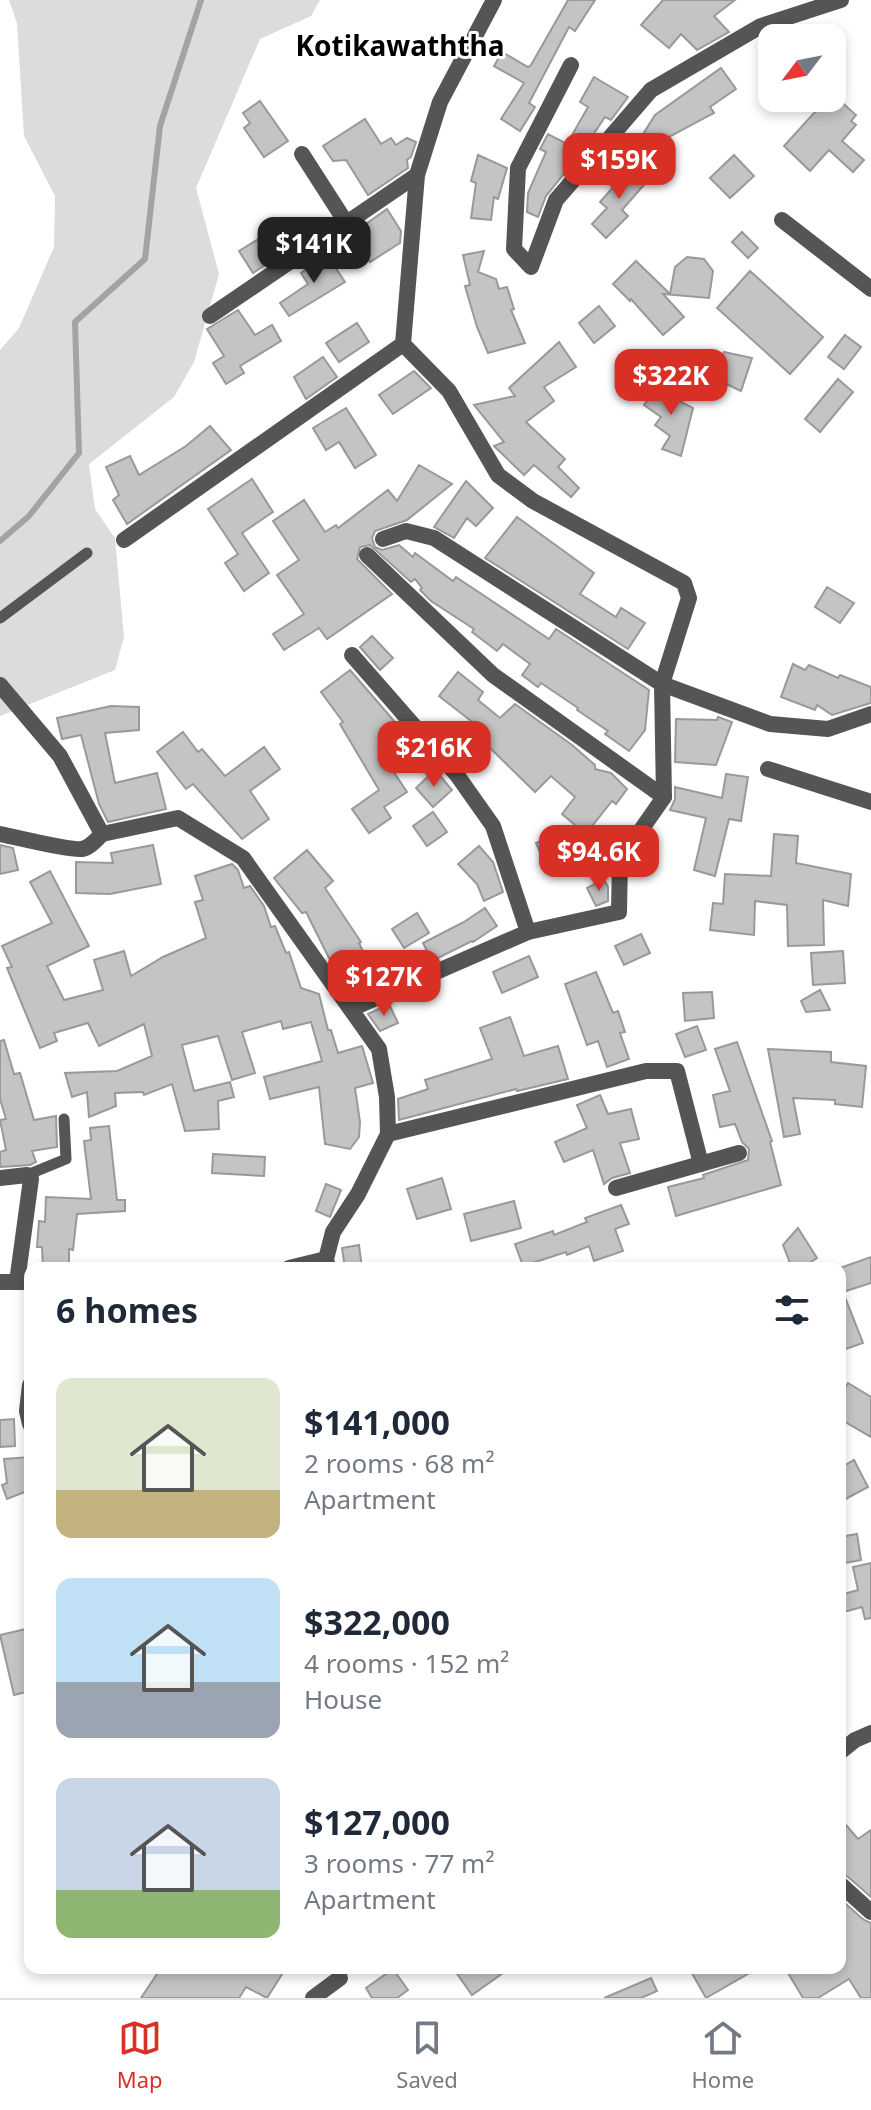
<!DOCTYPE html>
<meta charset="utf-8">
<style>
:root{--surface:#fff;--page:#f2f2f3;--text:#1f2937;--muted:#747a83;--line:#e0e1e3;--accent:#d93025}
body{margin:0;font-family:"Noto Sans",sans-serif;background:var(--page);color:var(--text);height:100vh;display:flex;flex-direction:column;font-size:30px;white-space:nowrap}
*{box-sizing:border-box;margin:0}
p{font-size:26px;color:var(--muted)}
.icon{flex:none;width:44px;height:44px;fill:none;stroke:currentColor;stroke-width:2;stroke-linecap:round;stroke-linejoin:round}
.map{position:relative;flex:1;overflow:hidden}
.details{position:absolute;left:24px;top:1262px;width:822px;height:712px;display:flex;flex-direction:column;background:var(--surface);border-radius:16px;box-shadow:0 4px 12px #0003}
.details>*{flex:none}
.needle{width:52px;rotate:238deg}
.buttons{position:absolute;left:758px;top:24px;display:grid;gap:16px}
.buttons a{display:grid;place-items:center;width:88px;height:88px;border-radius:16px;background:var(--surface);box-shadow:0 4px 12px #0003;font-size:40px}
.price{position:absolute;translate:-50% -68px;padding:0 18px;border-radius:16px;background:var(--accent);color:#fff;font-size:26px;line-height:52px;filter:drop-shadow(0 2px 4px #0008)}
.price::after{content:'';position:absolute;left:50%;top:48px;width:24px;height:18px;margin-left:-12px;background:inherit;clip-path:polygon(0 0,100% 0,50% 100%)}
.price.selected{background:#222;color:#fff}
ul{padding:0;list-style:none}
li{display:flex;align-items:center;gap:24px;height:200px;padding:0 32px}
li span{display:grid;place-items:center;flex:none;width:224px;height:160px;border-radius:16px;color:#555}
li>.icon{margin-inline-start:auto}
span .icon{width:96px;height:96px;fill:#fffc;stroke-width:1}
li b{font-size:34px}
h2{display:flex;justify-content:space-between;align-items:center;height:96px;padding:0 32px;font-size:34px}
.menu{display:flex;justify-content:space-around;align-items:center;height:112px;border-top:2px solid var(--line);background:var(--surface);font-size:22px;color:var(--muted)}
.menu a{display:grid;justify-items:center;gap:4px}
.menu .selected{color:var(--accent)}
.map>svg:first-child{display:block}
.green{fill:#dcdcdc}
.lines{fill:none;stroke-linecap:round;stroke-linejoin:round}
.stream{stroke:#a3a3a3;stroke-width:6}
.building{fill:#c4c4c4;stroke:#999;stroke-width:2}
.service{stroke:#555;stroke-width:11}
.minor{stroke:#555;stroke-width:16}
.labels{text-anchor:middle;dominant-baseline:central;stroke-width:6;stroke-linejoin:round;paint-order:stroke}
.quarter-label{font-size:28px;font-weight:bold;fill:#000;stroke:#fff}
</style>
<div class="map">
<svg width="871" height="1998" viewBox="0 0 871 1998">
<rect width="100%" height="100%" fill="#fff"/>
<path class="green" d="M9 0H320L311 16 260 39 196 188 219 274 194 362 174 397 89 464 95 509 115 538 124 637 115 670 0 716V350L19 328 54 247 55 196 24 136 17 23Z"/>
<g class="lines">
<path class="stream" d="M0 541 29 516 79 453 75 322 145 259 160 126 201 0"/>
</g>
<g class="building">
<path d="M568 0H595L575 31 569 27 529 103 535 107 520 131 501 119 524 83 494 66 502 52 528 67 531 65Z"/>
<path d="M663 0H735L714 16 729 32 697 50 681 34 669 48 641 25Z"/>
<path d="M721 68 736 89 710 107 714 113 665 139 649 158 635 147 655 115Z"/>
<path d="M594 77 628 97 611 120 605 117 579 156 575 154 567 170 546 196 538 217 527 212 528 193 546 152 540 149 548 134 567 144 588 107 580 102Z"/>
<path d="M798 98H837L856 115 851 121 856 125 842 141 864 160 853 172 829 150 810 171 784 146 815 112Z"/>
<path d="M260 101 288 141 264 157 244 128 250 123 243 113Z"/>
<path d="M365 119 381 144 391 138 396 145 407 138 416 142 411 157 407 160 408 168 368 195 346 160 333 161 323 146Z"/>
<path d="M478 155 507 168 498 199 494 197 491 220 471 218 476 183 471 181Z"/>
<path d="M734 155 754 176 730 198 710 178Z"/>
<path d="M633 165 649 179 622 210 628 216 606 238 592 224 607 208 600 202Z"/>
<path d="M387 209 401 231 400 243 370 262 352 234Z"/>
<path d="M273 230 286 251 253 273 239 251Z"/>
<path d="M742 232 758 248 748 258 732 242Z"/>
<path d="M484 251 478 272 496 279 499 289 507 287 514 309 511 310 525 343 488 353 477 327 465 286 470 285 463 255Z"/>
<path d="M327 255 345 282 289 316 280 303 308 284 301 273Z"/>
<path d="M687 257 704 259 713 271 709 298 663 294 684 317 663 335 631 299 630 301 613 284 636 261 670 294 675 267Z"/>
<path d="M750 271 823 337 790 374 717 308Z"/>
<path d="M599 306 615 326 594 343 579 323Z"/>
<path d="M238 310 255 335 272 325 281 341 240 366 244 373 226 384 213 363 224 356 207 329Z"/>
<path d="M357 323 369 342 339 362 326 343Z"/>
<path d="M845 335 861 347 844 369 828 357Z"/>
<path d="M559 342 576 367 544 387 554 401 526 422 565 459 558 467 579 488 571 497 534 465 524 475 494 446 504 442 474 405 515 396 509 388Z"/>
<path d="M724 352 752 358 741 391 708 375Z"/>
<path d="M323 357 337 377 306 399 294 377Z"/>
<path d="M414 371 431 388 393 414 379 395Z"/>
<path d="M838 379 853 392 820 432 805 419Z"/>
<path d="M660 382 683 398 681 402 693 408 681 456 662 449 670 436 655 425 661 417 644 405Z"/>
<path d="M346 408 376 455 355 468 339 442 326 450 313 428Z"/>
<path d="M210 426 231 450 127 524 113 500 119 495 106 467 130 456 139 475 186 446Z"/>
<path d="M419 465 452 484 407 520 375 531 372 538 375 547 382 550 399 545 413 557 415 553 453 581 456 577 549 639 556 629 649 690 645 730 629 751 605 734 608 731 577 710 578 708 541 683 538 687 522 675 530 664 503 644 497 651 472 632 474 629 431 601 420 590 422 588 415 579 411 582 370 545 360 547 357 559 392 594 327 639 319 628 284 650 273 634 304 614 277 575 299 560 273 521 304 500 325 532 336 525 338 528 388 490 397 501Z"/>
<path d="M252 479 273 512 242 533 269 573 244 591 225 563 238 554 208 509Z"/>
<path d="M466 481 493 508 476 526 467 518 454 538 434 527Z"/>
<path d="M517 517 594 573 580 594 616 617 621 608 645 623 628 649 485 558Z"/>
<path d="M827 587 854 603 840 623 815 607Z"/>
<path d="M372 636 393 658 380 670 360 647Z"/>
<path d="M793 664 805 670 809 665 838 678 840 675 871 687V703L832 715 817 705 815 710 781 697Z"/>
<path d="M350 670 407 736 379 750 407 792 384 807 391 818 369 833 352 809 379 790 340 724 343 722 321 692Z"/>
<path d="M458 672 483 692 478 700 500 718 515 704 572 745 595 765V769L611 773 627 789 616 804 612 801 574 849 577 854 547 868 536 843 575 825 562 814 575 797 551 776 535 792 487 745 462 764 446 746 475 724 439 696Z"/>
<path d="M111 706 139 707V730L105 733 115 783 157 773 166 809 108 822 99 804 81 735 62 739 57 718Z"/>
<path d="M718 717 732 722 716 765 675 762 676 719 717 720Z"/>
<path d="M183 732 198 752 202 749 225 776 264 747 280 769 250 791 269 819 242 839 193 784 186 789 157 752Z"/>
<path d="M435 770 452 790 433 807 416 788Z"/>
<path d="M726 774 748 777 741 821 729 819 715 876 694 870 706 818 670 810 675 799V787L722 798Z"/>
<path d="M433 812 447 832 427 846 413 826Z"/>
<path d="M774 834 798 836 796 863 851 874 848 906 823 900 824 945 788 946 787 905 755 901 754 935 710 930 713 903 723 904 725 874 771 876Z"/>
<path d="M0 845 13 848 18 870 0 874Z"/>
<path d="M153 845 161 884 110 894 76 893V862L113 863 111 853Z"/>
<path d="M479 846 493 862 503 892 484 901 477 884 458 864Z"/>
<path d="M307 850 333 881 325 888 361 942 359 943 375 977 350 990 331 962 306 912 302 913 274 878Z"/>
<path d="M232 864 238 870 244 888 250 886 264 906 271 927 275 926 286 953 289 952 301 988 319 994 328 1030H331L338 1053 362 1046 373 1083 355 1088 360 1122 359 1137 350 1149 325 1144 319 1087 270 1099 264 1077 322 1061 311 1022 283 1029 281 1021 242 1032 255 1073 232 1080 218 1036 182 1045 194 1091 230 1082 234 1097 218 1101 219 1129 185 1131 172 1084 144 1095 143 1092 115 1093 116 1106 89 1117 87 1092 72 1097 65 1073 117 1071 152 1056 144 1024 99 1046 88 1023 54 1033 57 1041 40 1048 7 968 12 967 2 946 52 923 30 882 50 871 89 946 47 966 64 1000 103 990 94 960 124 951 131 976 163 957 206 938 195 902 203 900 195 876Z"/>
<path d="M604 879 608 887V901L596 906 587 888Z"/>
<path d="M485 908 497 926 473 942 472 941 432 961 423 943 464 922Z"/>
<path d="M417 913 429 933 404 948 392 929Z"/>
<path d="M641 934 650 953 624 965 615 946Z"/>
<path d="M843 951 845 983 813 985 811 953Z"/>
<path d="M529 956 538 977 502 993 493 972Z"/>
<path d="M596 972 613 1013 618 1011 625 1032 620 1033 629 1059 607 1067 598 1041 587 1045 565 984Z"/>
<path d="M820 990 830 1010 806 1012 801 1001Z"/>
<path d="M712 992 714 1018 685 1021 683 993Z"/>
<path d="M389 1004 398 1023 380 1031 368 1014Z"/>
<path d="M510 1017 524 1056 558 1046 568 1079 517 1091 516 1089 399 1120 398 1099 428 1089 425 1080 492 1059 480 1028Z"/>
<path d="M697 1026 706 1050 685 1057 676 1034Z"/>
<path d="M4 1040 14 1074 20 1073 34 1120 56 1116 57 1147 32 1151 36 1162 30 1165 1 1167 0 1164V1152L6 1150 0 1120 6 1119 0 1099V1041Z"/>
<path d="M737 1042 772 1141 770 1142 781 1185 676 1216 668 1187 704 1178 703 1175 748 1160 749 1149 742 1142 735 1124 720 1127 713 1095 730 1091 715 1049Z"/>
<path d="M768 1049 831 1052V1062L866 1066 862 1107 835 1104V1100L793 1098 800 1134 784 1137Z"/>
<path d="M600 1095 608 1114 631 1109 639 1139 620 1143 630 1173 612 1178 604 1184 593 1150 564 1162 555 1142 587 1128 577 1105Z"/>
<path d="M109 1126 117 1200H125V1211L77 1214 73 1250 69 1249V1268H43L42 1247H37L39 1221 45 1222 46 1197 91 1199 84 1141 91 1140 90 1128Z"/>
<path d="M213 1154 265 1157 264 1176 212 1173Z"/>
<path d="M442 1178 451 1209 417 1219 407 1189Z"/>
<path d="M326 1184 341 1190 330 1217 316 1211Z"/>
<path d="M514 1201 521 1228 471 1241 464 1214Z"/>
<path d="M621 1205 629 1224 615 1229 623 1251 594 1261 589 1246 567 1255 566 1252 523 1266 515 1244 553 1231 554 1235 587 1222 585 1218Z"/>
<path d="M798 1228 817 1258 802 1268H792L783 1245Z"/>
<path d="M359 1245 362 1268H345L342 1248Z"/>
<path d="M871 1257V1283L843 1292 863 1343 840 1351V1268Z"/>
<path d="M848 1383 871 1397V1437L840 1419V1396Z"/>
<path d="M14 1419 15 1446 0 1447V1420Z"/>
<path d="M30 1457V1490L7 1499 2 1485 7 1483 4 1459Z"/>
<path d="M854 1460 868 1487 840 1502V1468Z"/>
<path d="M857 1534 861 1560 840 1564V1537Z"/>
<path d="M871 1563V1618L865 1619 862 1607 840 1613V1595L858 1590 853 1567Z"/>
<path d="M30 1628V1691L14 1695 0 1635Z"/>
<path d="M840 1818 858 1839 871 1830V1897L847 1876 840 1873Z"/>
<path d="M840 1899 864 1920 871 1923V1998H861L849 1979 818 1998H803L785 1968H840Z"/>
<path d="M161 1968H286L267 1998 246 1987 239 1998H141Z"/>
<path d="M453 1968H510L472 1995Z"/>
<path d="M689 1968H758L706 1998Z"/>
<path d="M393 1969 408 1990 397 1998H372L366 1988Z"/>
<path d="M651 1978 657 1991 641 1998H604Z"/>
</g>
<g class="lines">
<g class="service">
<path d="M0 618 87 553"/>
<path d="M27 1175 66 1159 64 1119"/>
</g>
<g class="minor">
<path d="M571 65 518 168 514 249 531 267 556 200 651 90 761 26 841 0"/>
<path d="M302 154 347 224"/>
<path d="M782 220 871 289"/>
<path d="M210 316 417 175"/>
<path d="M383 539 406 531 434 538 662 684 770 724 828 729 871 714"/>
<path d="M124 540 403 344"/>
<path d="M367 555 493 675 664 797"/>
<path d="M352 655 457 775 493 826 528 932"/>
<path d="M0 685 60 756 102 834 178 818 243 858 379 1049 387 1097 388 1134 358 1194 333 1232 326 1259 328 1268"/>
<path d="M768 769 871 802"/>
<path d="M0 834C16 837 70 851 82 849 89 848 96 840 102 834"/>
<path d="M351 1009 528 932 619 912 620 860 664 797 662 684 689 598 684 583 533 501 498 475 449 391 403 344 417 175 440 102 494 0"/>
<path d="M388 1134 646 1071H677L701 1164"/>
<path d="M0 1178 27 1175 31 1179 17 1282"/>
<path d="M616 1188 739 1153"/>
<path d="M289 1268 326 1259"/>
<path d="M0 1282H30"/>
<path d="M30 1385 27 1411 30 1424"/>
<path d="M840 1752 855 1740 871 1733"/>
<path d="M840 1884 871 1912"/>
<path d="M313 1998 340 1978"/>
</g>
</g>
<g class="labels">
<g class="quarter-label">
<text x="400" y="45">Kotikawaththa</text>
</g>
</g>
</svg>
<div class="buttons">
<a><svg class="needle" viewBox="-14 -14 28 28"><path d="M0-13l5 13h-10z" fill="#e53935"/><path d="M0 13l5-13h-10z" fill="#747a83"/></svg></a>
</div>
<b class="price" style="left:619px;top:201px">$159K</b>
<b class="price selected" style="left:314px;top:285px">$141K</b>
<b class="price" style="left:671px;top:417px">$322K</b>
<b class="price" style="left:434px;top:789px">$216K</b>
<b class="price" style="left:599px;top:893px">$94.6K</b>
<b class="price" style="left:384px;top:1018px">$127K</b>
<section class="details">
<h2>6 homes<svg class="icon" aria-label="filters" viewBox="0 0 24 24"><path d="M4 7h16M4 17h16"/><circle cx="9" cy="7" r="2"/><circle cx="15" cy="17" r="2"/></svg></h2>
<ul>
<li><span style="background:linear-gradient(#dfe7d0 70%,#c2b280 0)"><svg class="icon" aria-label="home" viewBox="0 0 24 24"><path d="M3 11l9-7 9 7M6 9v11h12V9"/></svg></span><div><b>$141,000</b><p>2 rooms · 68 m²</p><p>Apartment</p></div></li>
<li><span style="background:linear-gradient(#bfe0f5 65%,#9aa5b1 0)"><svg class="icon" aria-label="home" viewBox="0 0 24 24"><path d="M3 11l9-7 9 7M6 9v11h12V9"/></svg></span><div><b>$322,000</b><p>4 rooms · 152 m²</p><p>House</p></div></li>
<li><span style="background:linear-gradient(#c9d6e8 70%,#8fb573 0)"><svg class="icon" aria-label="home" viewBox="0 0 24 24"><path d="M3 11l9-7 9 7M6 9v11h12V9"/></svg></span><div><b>$127,000</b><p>3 rooms · 77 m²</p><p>Apartment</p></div></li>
</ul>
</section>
</div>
<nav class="menu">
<a class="selected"><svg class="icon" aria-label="map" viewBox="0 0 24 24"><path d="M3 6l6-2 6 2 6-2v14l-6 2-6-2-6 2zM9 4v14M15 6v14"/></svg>Map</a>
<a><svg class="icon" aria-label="saved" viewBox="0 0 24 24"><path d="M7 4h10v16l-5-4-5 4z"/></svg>Saved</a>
<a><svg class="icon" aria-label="home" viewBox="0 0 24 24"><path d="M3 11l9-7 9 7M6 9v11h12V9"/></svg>Home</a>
</nav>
